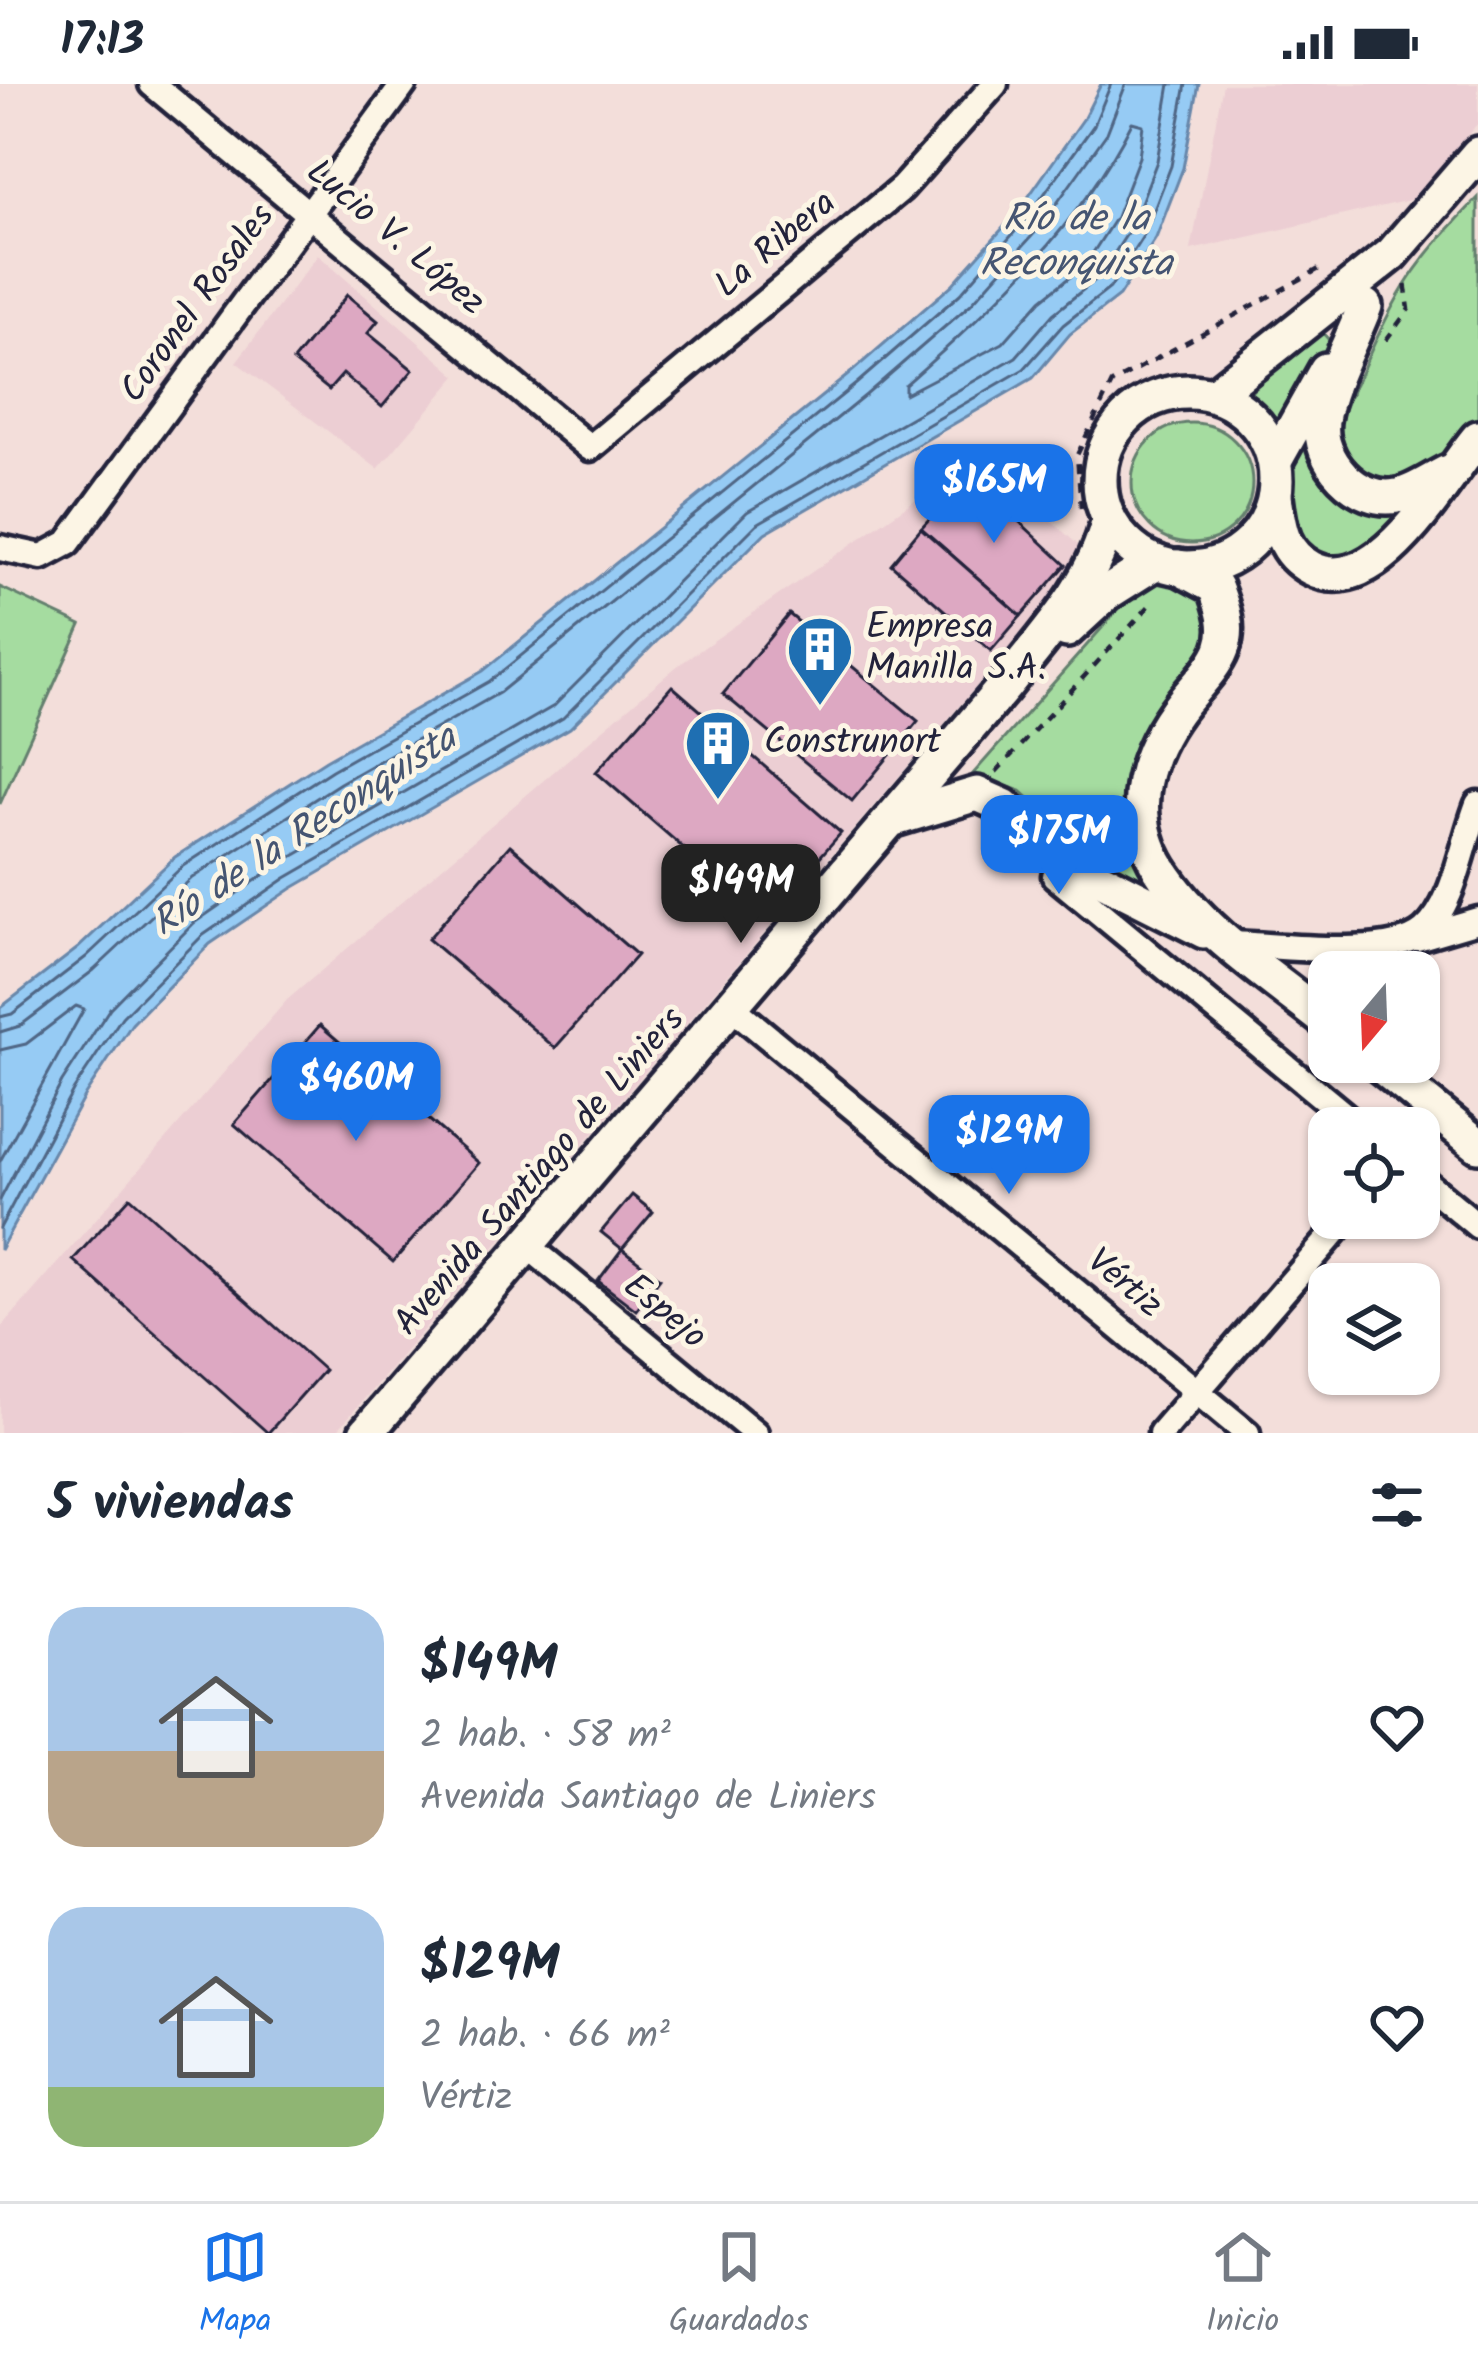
<!DOCTYPE html>
<html lang="es">
<meta charset="utf-8">
<style>
:root{--surface:#fff;--page:#f6f6f7;--text:#1f2937;--muted:#747a83;--line:#e0e1e3;--accent:#1a73e8}
body{margin:0;font-family:Kalam,sans-serif;background:var(--page);color:var(--text);height:100vh;display:flex;flex-direction:column;font-size:45px;white-space:nowrap}
*{box-sizing:border-box;margin:0}
p{font-size:39px;color:var(--muted)}
.icon{flex:none;width:66px;height:66px;fill:none;stroke:currentColor;stroke-width:2;stroke-linecap:round;stroke-linejoin:round}
.map{position:relative;height:1349px;overflow:hidden}
.sheet{display:flex;flex-direction:column;background:var(--surface);flex:1}
.sheet>*{flex:none}
.needle{width:78px;rotate:199deg}
.fabs{position:absolute;left:1308px;top:867px;display:grid;gap:24px}
.fabs a{display:grid;place-items:center;width:132px;height:132px;border-radius:24px;background:var(--surface);box-shadow:0 3px 9px #0004;font-size:60px}
.price{position:absolute;translate:-50% -102px;padding:0 27px;border-radius:24px;background:var(--accent);color:#fff;font-size:39px;line-height:78px;filter:drop-shadow(0 3px 6px #0008)}
.price::after{content:'';position:absolute;left:50%;top:72px;width:36px;height:27px;margin-left:-18px;background:inherit;clip-path:polygon(0 0,100% 0,50% 100%)}
.price.selected{background:#222;color:#fff}
ul{padding:0;list-style:none}
li{display:flex;align-items:center;gap:36px;height:300px;padding:0 48px}
li span{display:grid;place-items:center;flex:none;width:336px;height:240px;border-radius:36px;color:#555}
li>.icon{margin-inline-start:auto}
span .icon{width:144px;height:144px;fill:#fffc;stroke-width:1}
li b{font-size:51px}
h2{display:flex;justify-content:space-between;align-items:center;height:144px;padding:0 48px;font-size:51px}
.status{display:flex;justify-content:space-between;align-items:center;height:84px;padding:0 60px;background:var(--surface);direction:ltr}
.status svg{height:33px;fill:currentColor}
.tabs{display:flex;justify-content:space-around;align-items:center;height:168px;border-top:3px solid var(--line);background:var(--surface);font-size:33px;color:var(--muted)}
.tabs a{display:grid;justify-items:center;gap:6px}
.tabs .selected{color:var(--accent)}
.map>svg:first-child{display:block}
.built{fill:#ecced3}
.green{fill:#a5dca0;stroke:#647f6e;stroke-width:3}
.water{fill:#96cbf4;stroke:#6887aa;stroke-width:3}
.lines{fill:none;stroke-linecap:round;stroke-linejoin:round}
.shore{stroke:#506685;stroke-width:3}
.building{fill:#dda8c2;stroke:#22223b;stroke-width:3}
.minor-casing{stroke:#22223b;stroke-width:33}
.secondary-casing{stroke:#22223b;stroke-width:42}
.path{stroke:#22223b;stroke-width:4.5;stroke-dasharray:9 9;stroke-linecap:butt}
.minor{stroke:#fcf5e5;stroke-width:24}
.secondary{stroke:#fcf5e5;stroke-width:33}
.labels{text-anchor:middle;dominant-baseline:central;stroke-width:10;stroke-linejoin:round;paint-order:stroke}
.street-label{font-size:36px;fill:#22223b;stroke:#fcf5e5}
.poi-label{font-size:36px;fill:#22223b;stroke:#fcf5e5;text-anchor:start}
.water-label{font-size:39px;font-style:italic;fill:#455572;stroke:#fcf5e5}
</style>
<div class="status"><b>17:13</b><svg viewBox="0 0 49 12"><path d="M0 12V9h3v3zM5 12V6h3v6zM10 12V3h3v9zM15 12V0h3v12zM26 1h20v11H26zM47 4h2v5h-2z"/></svg></div>
<div class="map">
<svg width="1478" height="1349" viewBox="0 0 1478 1349">
<rect width="100%" height="100%" fill="#f3deda"/>
<filter id="ink" filterUnits="userSpaceOnUse"><feTurbulence type="fractalNoise" baseFrequency=".00833" numOctaves="2"/><feDisplacementMap in="SourceGraphic" scale="24" xChannelSelector="R" yChannelSelector="G"/><feConvolveMatrix kernelMatrix="1 2 1 2 8 2 1 2 1" color-interpolation-filters="sRGB"/></filter>
<g filter="url(#ink)">
<g class="built">
<path d="M1223 0H1478V39L1414 115 1191 166Z"/>
<path d="M318 171 457 292 378 385 236 278Z"/>
<path d="M979 371 1089 471 335 1349H0V1245L287 916 676 583Z"/>
</g>
<g class="green">
<path d="M1478 114V337C1462 356 1444 385 1420 395 1383 411 1331 383 1340 338 1343 322 1355 303 1362 287 1397 206 1416 177 1478 114Z"/>
<path d="M1321 247 1329 256 1327 264 1280 337 1249 310 1309 250Z"/>
<circle cx="1192" cy="399" r="60"/>
<path d="M1303 343 1401 426 1404 435 1342 479C1272 459 1282 399 1303 343Z"/>
<path d="M1159 494 1190 499 1211 526 1207 568 1137 671 1155 802 1146 806 1099 778 1021 707 972 691 1140 501Z"/>
<path d="M0 503 81 541 0 720Z"/>
</g>
<path class="water" d="M1101 0H1199L1183 84 1156 154 1119 212 1070 250 1033 294 765 449 570 644 291 805 210 860 132 940 85 1011 0 1166V924L78 864 175 773 326 676 483 587 848 291 952 201 1019 126 1084 34Z"/>
<g class="lines">
<g class="shore">
<path d="M1132 38 1143 41 1139 73 1116 133 1085 181 1041 216 1003 259 905 310V301C991 226 1080 142 1132 38Z"/>
<path d="M0 933 12 930 86 873 183 782 332 686 490 597 856 300 960 210 1027 134 1094 41 1111 0"/>
<path d="M0 948 20 942 94 886 192 794 340 699 499 609 866 311 971 220 1040 143 1107 49 1126 0"/>
<path d="M0 966 26 960 76 922 84 925 0 1077"/>
<path d="M0 1116 62 998 110 924 194 839 278 781 554 622 747 428 1016 273 1053 230 1099 193 1132 142 1157 77 1170 0"/>
<path d="M0 1144 74 1005 122 933 202 852 286 794 563 634 757 440 1024 285 1063 241 1110 204 1145 149 1171 82 1186 0"/>
</g>
</g>
<g class="building">
<path d="M347 211 378 237 368 249 413 286 382 323 343 290 329 306 293 277Z"/>
<path d="M969 391 1066 481 1021 532 921 444Z"/>
<path d="M921 444 1021 532 991 567 891 480Z"/>
<path d="M789 530 918 637 852 717 723 610Z"/>
<path d="M672 602 841 749 765 835 596 688Z"/>
<path d="M510 761 637 871 555 964 428 855Z"/>
<path d="M320 941 479 1079 393 1178 234 1040Z"/>
<path d="M632 1111 653 1128 622 1165 601 1148Z"/>
<path d="M130 1113 324 1286 268 1349 73 1176Z"/>
<path d="M622 1165 660 1194 636 1226 598 1197Z"/>
</g>
<g class="lines">
<defs>
<g id="minor">
<path d="M152 0 590 364 902 104 995 0"/>
<path d="M0 464 42 473 68 459 404 0"/>
<path d="M1055 792 1360 1044"/>
<path d="M1417 854 1478 836"/>
<path d="M1232 860C1277 861 1389 877 1424 847 1455 821 1463 757 1478 720"/>
<path d="M733 924 1247 1349"/>
<path d="M1419 1093 1478 1142"/>
<path d="M528 1162 755 1349"/>
<path d="M1161 1349 1347 1134"/>
</g>
<g id="secondary">
<path d="M1365 222C1352 257 1327 300 1322 337 1317 376 1357 420 1397 412 1414 409 1433 395 1448 388"/>
<circle cx="1188" cy="396" r="88"/>
<path d="M1214 311 1392 170 1478 70"/>
<path d="M1275 377 1326 286"/>
<path d="M1275 412C1279 443 1281 468 1311 484 1378 519 1443 395 1478 354"/>
<path d="M1178 483 1215 503C1223 523 1230 544 1222 565 1215 584 1196 602 1184 617 1145 666 1124 727 1160 785 1199 847 1273 894 1329 939"/>
<path d="M1067 546 1107 509 1156 478"/>
<path d="M898 734 977 710 1004 722 1075 782 1204 847"/>
<path d="M1376 978 1478 1061"/>
<path d="M366 1349 1004 603C1044 552 1094 501 1109 435"/>
</g>
</defs>
<use href="#minor" class="minor-casing"/>
<use href="#secondary" class="secondary-casing"/>
<g class="path">
<path d="M1386 256 1409 225 1405 198"/>
<path d="M1081 424 1077 371 1112 299 1321 184"/>
<path d="M996 688 1151 520"/>
</g>
<use href="#minor" class="minor"/>
<use href="#secondary" class="secondary"/>
</g>
</g>
<defs>
<symbol id="building-pin" viewBox="-11 -11 22 30"><path d="M0 17L-7.5 6A9.5 9.5 0 1 1 7.5 6Z" fill="#1f6fb2" stroke="#fcf5e5"/><path d="M-4-6H4V6H1V3H-1V6H-4ZM-2.5-4.3h1.7v1.8h-1.7ZM.8-4.3h1.7v1.8H.8ZM-2.5-1h1.7V.8h-1.7ZM.8-1h1.7V.8H.8Z" fill="#fff"/></symbol>
</defs>
<g fill-rule="evenodd">
<use href="#building-pin" x="782" y="527" width="76" height="104"/>
<use href="#building-pin" x="680" y="621" width="76" height="104"/>
</g>
<g class="labels">
<g class="street-label">
<text transform="translate(395 154) rotate(40)">Lucio V. López</text>
<text transform="translate(776 161) rotate(-40)">La Ribera</text>
<text transform="translate(198 220) rotate(-54)">Coronel Rosales</text>
<text transform="translate(540 1088) rotate(-49)">Avenida Santiago de Liniers</text>
<text transform="translate(1124 1200) rotate(40)">Vértiz</text>
<text transform="translate(664 1228) rotate(40)">Espejo</text>
</g>
<g class="poi-label">
<text x="866" y="544">Empresa<tspan x="866" dy="41">Manilla S.A.</tspan></text>
<text x="764" y="659">Construnort</text>
</g>
<g class="water-label">
<text x="1076" y="136">Río de la<tspan x="1076" dy="45">Reconquista</tspan></text>
<text transform="translate(305 748) rotate(-33)">Río de la Reconquista</text>
</g>
</g>
</svg>
<div class="fabs">
<a><svg class="needle" viewBox="-14 -14 28 28"><path d="M0-13l5 13h-10z" fill="#e53935"/><path d="M0 13l5-13h-10z" fill="#747a83"/></svg></a>
<a><svg class="icon" aria-label="locate" viewBox="0 0 24 24"><circle cx="12" cy="12" r="6"/><path d="M12 2v4M12 18v4M2 12h4M18 12h4"/></svg></a>
<a><svg class="icon" aria-label="layers" viewBox="0 0 24 24"><path d="M12 4l9 5-9 5-9-5zM3 14l9 5 9-5"/></svg></a>
</div>
<b class="price" style="left:994px;top:462px">$165M</b>
<b class="price" style="left:1059px;top:813px">$175M</b>
<b class="price selected" style="left:741px;top:862px">$149M</b>
<b class="price" style="left:356px;top:1060px">$460M</b>
<b class="price" style="left:1009px;top:1113px">$129M</b>
</div>
<section class="sheet">
<h2>5 viviendas<svg class="icon" aria-label="filters" viewBox="0 0 24 24"><path d="M4 7h16M4 17h16"/><circle cx="9" cy="7" r="2"/><circle cx="15" cy="17" r="2"/></svg></h2>
<ul>
<li><span style="background:linear-gradient(#a9c7e8 60%,#b9a48a 0)"><svg class="icon" aria-label="home" viewBox="0 0 24 24"><path d="M3 11l9-7 9 7M6 9v11h12V9"/></svg></span><div><b>$149M</b><p>2 hab. · 58 m²</p><p>Avenida Santiago de Liniers</p></div><svg class="icon" aria-label="heart" viewBox="0 0 24 24"><path d="M12 20l-8-8c-3-5 5-10 8-4 3-6 11-1 8 4z"/></svg></li>
<li><span style="background:linear-gradient(#a9c7e8 75%,#8fb573 0)"><svg class="icon" aria-label="home" viewBox="0 0 24 24"><path d="M3 11l9-7 9 7M6 9v11h12V9"/></svg></span><div><b>$129M</b><p>2 hab. · 66 m²</p><p>Vértiz</p></div><svg class="icon" aria-label="heart" viewBox="0 0 24 24"><path d="M12 20l-8-8c-3-5 5-10 8-4 3-6 11-1 8 4z"/></svg></li>
</ul>
</section>
<nav class="tabs">
<a class="selected"><svg class="icon" aria-label="map" viewBox="0 0 24 24"><path d="M3 6l6-2 6 2 6-2v14l-6 2-6-2-6 2zM9 4v14M15 6v14"/></svg>Mapa</a>
<a><svg class="icon" aria-label="saved" viewBox="0 0 24 24"><path d="M7 4h10v16l-5-4-5 4z"/></svg>Guardados</a>
<a><svg class="icon" aria-label="home" viewBox="0 0 24 24"><path d="M3 11l9-7 9 7M6 9v11h12V9"/></svg>Inicio</a>
</nav>
